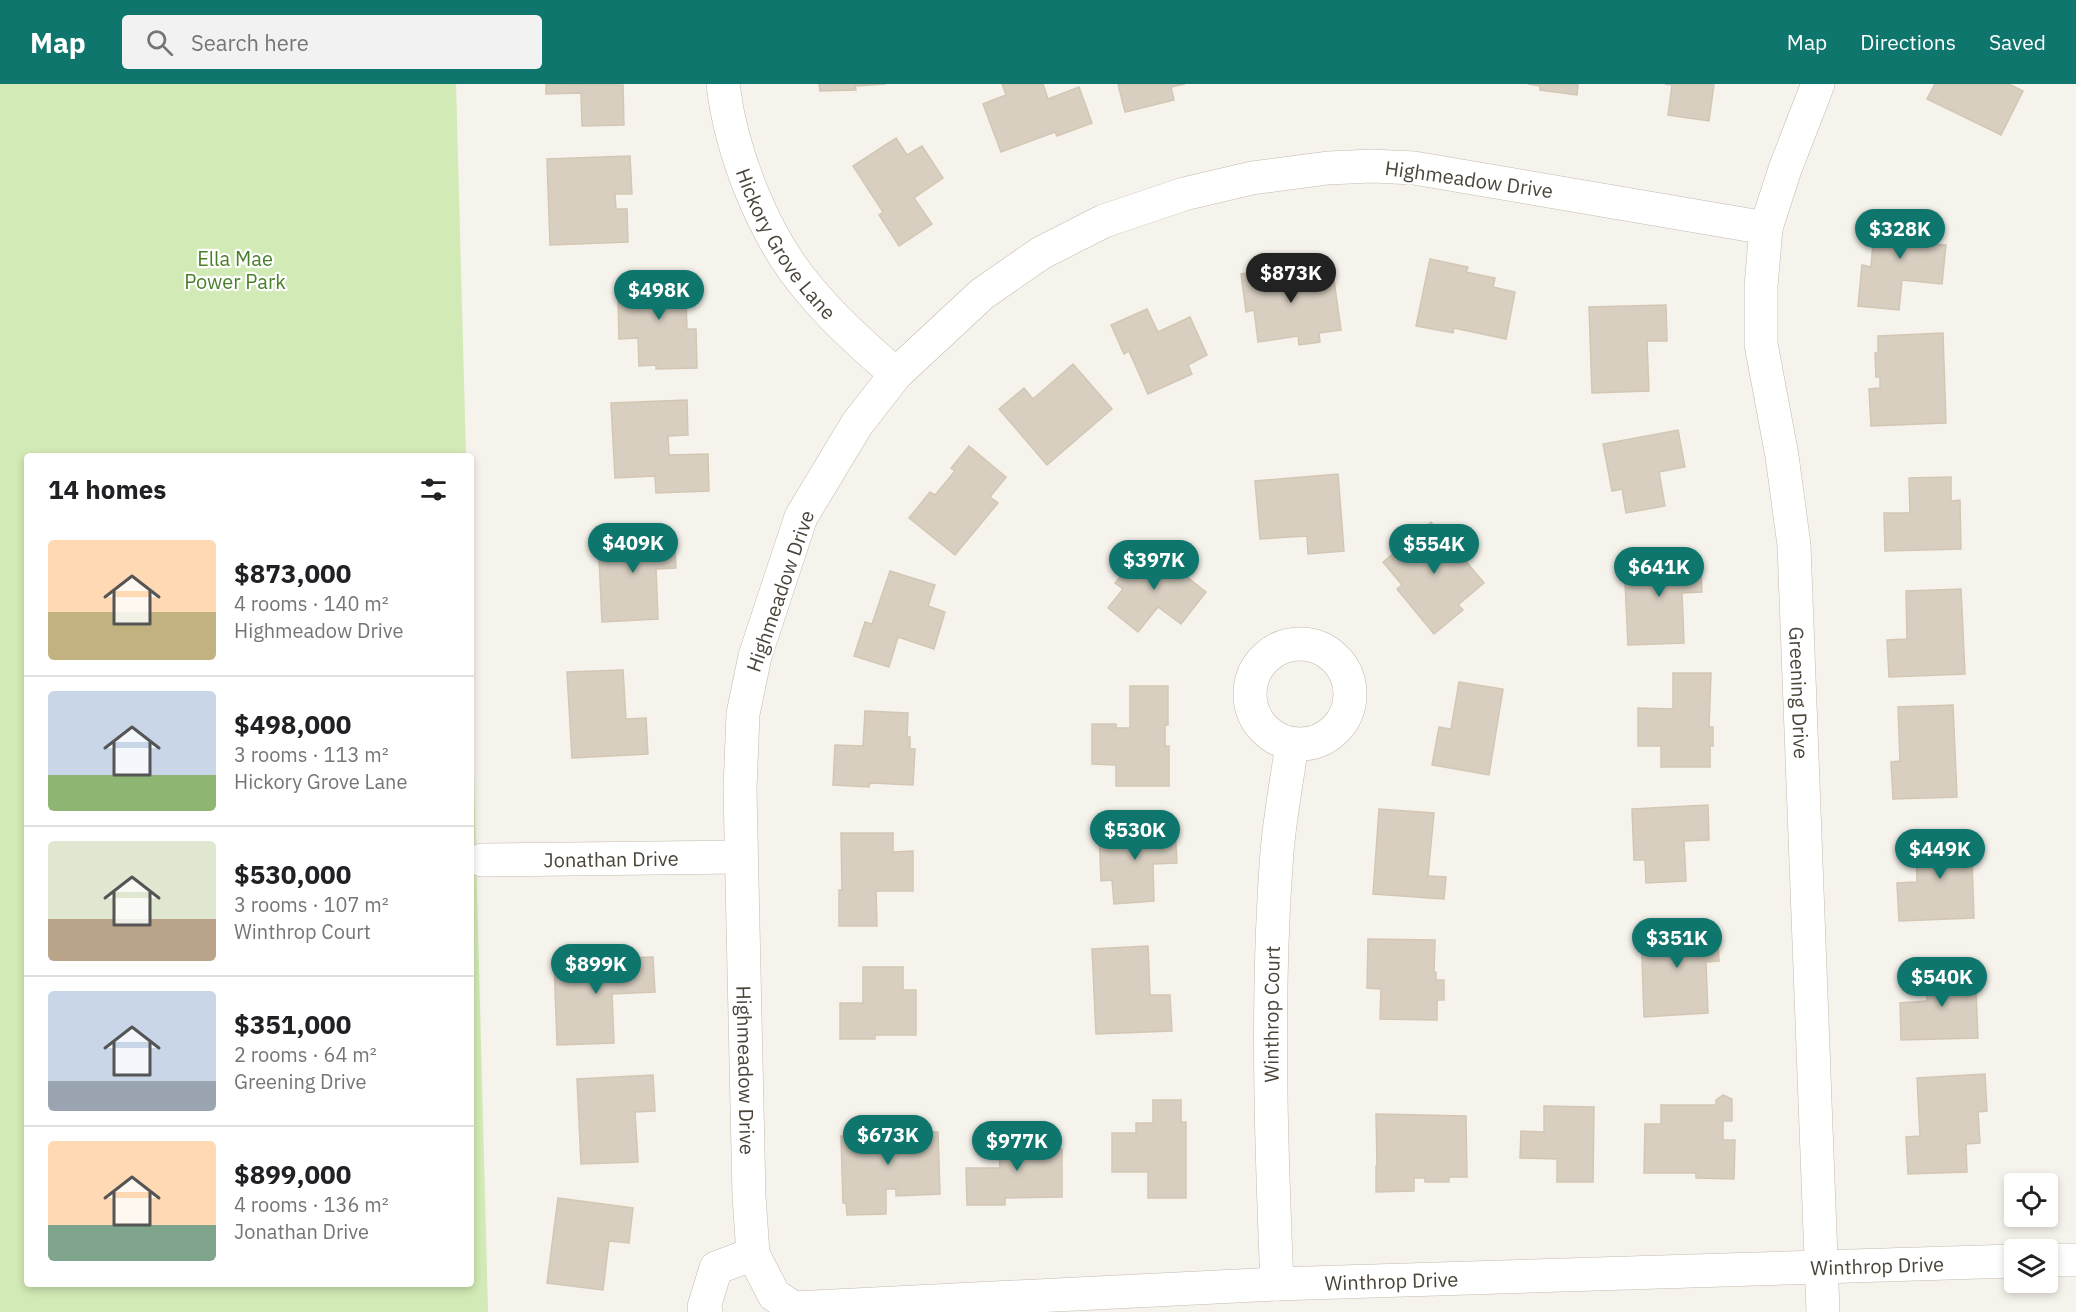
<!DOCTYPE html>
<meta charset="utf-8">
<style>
:root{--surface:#fff;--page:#f2f2f2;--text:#202124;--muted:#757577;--line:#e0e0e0;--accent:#0f766e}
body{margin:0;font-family:"IBM Plex Sans",sans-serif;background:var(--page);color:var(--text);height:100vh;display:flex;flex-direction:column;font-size:22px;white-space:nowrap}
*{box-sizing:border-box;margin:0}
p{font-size:20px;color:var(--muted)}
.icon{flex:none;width:33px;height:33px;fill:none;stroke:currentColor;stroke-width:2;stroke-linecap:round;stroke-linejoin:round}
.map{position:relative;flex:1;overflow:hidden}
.side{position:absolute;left:24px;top:369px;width:450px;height:834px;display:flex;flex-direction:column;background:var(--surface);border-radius:6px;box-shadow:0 3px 9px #0003}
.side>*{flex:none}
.tools{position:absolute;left:2004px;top:1089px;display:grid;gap:12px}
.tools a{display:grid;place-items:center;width:54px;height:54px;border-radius:6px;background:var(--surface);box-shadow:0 3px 9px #0003;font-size:30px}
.price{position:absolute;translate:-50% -51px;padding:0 14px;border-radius:21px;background:var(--accent);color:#fff;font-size:20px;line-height:39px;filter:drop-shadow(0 2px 3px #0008)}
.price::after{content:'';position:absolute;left:50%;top:36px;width:18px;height:14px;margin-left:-9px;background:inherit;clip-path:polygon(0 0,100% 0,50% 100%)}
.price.on{background:#222;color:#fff}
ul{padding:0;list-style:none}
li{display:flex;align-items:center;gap:18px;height:150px;padding:0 24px}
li+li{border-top:2px solid var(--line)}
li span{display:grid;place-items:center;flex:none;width:168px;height:120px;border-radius:6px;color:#555}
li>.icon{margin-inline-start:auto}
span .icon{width:72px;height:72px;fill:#fffc;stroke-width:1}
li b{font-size:26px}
h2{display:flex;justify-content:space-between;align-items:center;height:72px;padding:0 24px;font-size:26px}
header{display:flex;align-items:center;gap:36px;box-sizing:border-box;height:84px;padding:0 30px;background:var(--accent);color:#fff}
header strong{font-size:28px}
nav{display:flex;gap:33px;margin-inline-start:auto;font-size:21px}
.search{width:420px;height:54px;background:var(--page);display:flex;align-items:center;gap:15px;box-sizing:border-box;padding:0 21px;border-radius:6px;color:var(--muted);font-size:22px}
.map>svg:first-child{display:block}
.green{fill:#d2eab5}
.building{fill:#d8cfc1;stroke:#d3c7b4;stroke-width:1.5}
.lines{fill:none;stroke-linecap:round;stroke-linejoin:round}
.minor-casing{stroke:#c2bbae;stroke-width:34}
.minor{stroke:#fff;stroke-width:33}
.labels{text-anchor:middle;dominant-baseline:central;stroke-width:4.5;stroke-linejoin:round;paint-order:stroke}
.street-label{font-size:20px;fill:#4b4439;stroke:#fff}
.park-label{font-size:20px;fill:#4a7f2a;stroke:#fff}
</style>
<header>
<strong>Map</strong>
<div class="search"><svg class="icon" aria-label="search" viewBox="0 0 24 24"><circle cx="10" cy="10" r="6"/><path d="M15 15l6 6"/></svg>Search here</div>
<nav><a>Map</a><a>Directions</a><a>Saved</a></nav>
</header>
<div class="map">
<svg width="2076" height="1228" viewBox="0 0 2076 1228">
<rect width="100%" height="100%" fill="#f6f3ec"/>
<path class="green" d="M0 0H456L466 372H27V1200H471V574L488 1228H0Z"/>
<g class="building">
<path d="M546 0 623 1 624 41 582 42 581 9 546 10Z"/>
<path d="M819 0H886L855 2 856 6 820 7Z"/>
<path d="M1002 0H1043L1048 15 1079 3 1092 39 1057 52 1055 48 1001 68 983 20 1006 11Z"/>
<path d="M1118 0H1185L1171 3 1174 16 1125 28Z"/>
<path d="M1528 0H1578L1577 11 1540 6V2Z"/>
<path d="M1665 0H1714L1709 37 1668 31 1672 1Z"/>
<path d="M1935 0H2009L2023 7 2001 51 1927 15Z"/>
<path d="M896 54 907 71 922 62 943 94 914 114 932 140 899 162 879 131 883 128 853 82Z"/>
<path d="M630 72 632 110H615L616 125H627L628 158 550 161 547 75Z"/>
<path d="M1878 129 1932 135 1929 160 1946 161 1942 200 1902 196 1899 226 1858 222 1862 181 1871 183 1874 147H1876Z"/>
<path d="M1430 175 1468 183 1466 188 1495 194 1493 203 1515 208 1506 255 1454 244 1453 249 1416 242Z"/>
<path d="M1299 182 1300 194 1333 189 1341 246 1319 249 1320 258 1299 261 1298 252 1258 258 1254 226 1246 228 1241 190Z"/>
<path d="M685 189 687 245H696L697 284 656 285V281L639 282 638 254 619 255 618 215 633 214V190Z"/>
<path d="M1666 221 1667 257H1647L1649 307 1592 309 1589 223Z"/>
<path d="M1147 225 1158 248 1190 233 1207 271 1188 281 1192 290 1148 310 1129 267 1124 270 1111 241Z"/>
<path d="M1943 249 1946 339 1871 342 1869 305 1880 304V293H1876L1875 269H1878V252Z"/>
<path d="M1073 280 1112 325 1047 381 999 325 1024 304 1033 315Z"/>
<path d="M687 316 688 351 668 352 669 371 708 370 709 407 656 409 655 392 615 394 611 319Z"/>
<path d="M1678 346 1685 383 1659 388 1665 422 1626 429 1622 405 1612 407 1603 360Z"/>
<path d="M969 362 1006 393 990 413 998 419 955 471 909 434 930 408 935 411 955 387 951 384Z"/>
<path d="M1338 390 1344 467 1308 470 1307 452 1260 455 1255 397Z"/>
<path d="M1951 393V417L1960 416 1961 465 1885 467 1884 429H1910L1909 394Z"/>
<path d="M1431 438 1442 452 1452 443 1467 462 1459 469 1484 499 1458 521 1463 526 1434 550 1397 505 1402 501 1383 478Z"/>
<path d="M674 448 676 484 656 485 658 535 602 538 598 452Z"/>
<path d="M1146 460 1206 508 1181 540 1158 523 1138 548 1108 524 1123 505 1115 499Z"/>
<path d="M1700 472 1702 508 1682 509 1684 559 1628 561 1624 476Z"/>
<path d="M890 487 935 501 928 522 945 528 934 565 898 553 889 583 854 572 865 538 872 540Z"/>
<path d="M1961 505 1965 590 1889 593 1887 556 1907 555 1906 507Z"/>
<path d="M623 586 626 635 646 634 648 670 572 674 567 588Z"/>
<path d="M1673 589H1711L1709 643H1713V662H1710V683H1661V662H1638V624L1673 625Z"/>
<path d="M1459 598 1503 605 1489 691 1432 681 1439 643 1451 645Z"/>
<path d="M1130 602H1168V641H1165V662H1169V702H1116V681L1092 680V640H1116V644H1130Z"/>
<path d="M1953 621 1957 713 1893 715 1891 678 1900 677 1898 623Z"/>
<path d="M865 627 908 629 907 653H910V665H915L913 701 870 699 869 703 833 701 835 661 863 662Z"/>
<path d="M1708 721 1709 756 1684 757 1686 797 1646 799 1645 776H1634L1632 725Z"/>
<path d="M1379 725 1434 729 1428 792 1446 793 1444 815 1373 810Z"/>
<path d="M1175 744 1177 779 1153 780 1154 817 1114 820 1112 796 1101 797 1099 747Z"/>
<path d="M1971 748 1974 834 1899 837 1897 799 1917 798 1916 751Z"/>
<path d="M841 749H893V768L913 767V807H876L877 842H839V806H842Z"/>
<path d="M1717 841 1719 877 1706 878 1708 929 1644 933 1641 845Z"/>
<path d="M1368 855 1435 856 1434 888H1436V896H1444V916H1437V936L1380 935 1381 905 1367 904Z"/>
<path d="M1148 862 1150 911H1170L1172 947 1096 950 1092 865Z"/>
<path d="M653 873 655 908 612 910 614 959 557 961 554 876Z"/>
<path d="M1967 882 1968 906H1976L1978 954 1901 956 1900 919 1927 917 1926 883Z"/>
<path d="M863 883H903V906H916V951H875V955H840V919H863Z"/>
<path d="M1985 990 1987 1027 1978 1028 1980 1059 1966 1060 1967 1088 1908 1090 1906 1053 1920 1052 1917 994Z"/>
<path d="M653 991 655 1027 635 1028 638 1078 581 1080 577 995Z"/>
<path d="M1723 1011 1732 1015V1037H1723V1056H1735L1734 1095 1696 1094V1089H1644L1645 1040H1661V1021H1716V1016Z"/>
<path d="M1153 1016H1181V1038H1186V1114H1148V1088H1112V1049H1136V1039H1153Z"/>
<path d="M1544 1022 1594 1023 1593 1098H1557V1075L1520 1074 1521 1047 1544 1048Z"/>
<path d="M1376 1030 1466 1032 1467 1093H1449V1098H1425V1094H1414V1107L1376 1108V1082H1377Z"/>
<path d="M904 1033 905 1049 938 1048 940 1110 896 1112V1105H886V1130L847 1131 846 1119H843L841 1052 872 1051V1034Z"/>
<path d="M1037 1046 1038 1066 1062 1065V1113L1005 1114V1121H967L966 1084H1000L997 1047Z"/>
<path d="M558 1114 633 1124 629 1159 609 1157 603 1206 547 1199Z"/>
</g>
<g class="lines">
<defs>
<g id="minor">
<path id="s1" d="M723 0C731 68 763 151 808 204 834 236 864 263 896 290"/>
<path id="s2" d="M1818 0 1785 85 1766 144 1761 203V260L1782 372 1794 461 1823 1228"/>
<path id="s3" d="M1766 144 1414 84 1372 82 1328 84 1252 94 1184 110 1104 137 1041 169 982 210 896 290 857 340 801 433 755 572 743 630 740 705 749 1112 753 1170 774 1211 794 1224 1277 1200 2014 1177"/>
<circle cx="1300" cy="610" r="50"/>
<path id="s4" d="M482 776 740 773"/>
<path d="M2048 1176H2076"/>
<path id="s5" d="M1277 1200C1271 1057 1266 912 1277 768 1280 732 1287 696 1292 660"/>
<path d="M706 1228 704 1223 716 1184 753 1170"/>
</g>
</defs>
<use href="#minor" class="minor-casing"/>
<use href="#minor" class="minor"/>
</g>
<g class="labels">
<g class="street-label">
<text transform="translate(1469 95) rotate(8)">Highmeadow Drive</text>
<text stroke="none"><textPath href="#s1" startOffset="174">Hickory Grove Lane</textPath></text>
<text transform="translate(780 507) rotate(-71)">Highmeadow Drive</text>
<text stroke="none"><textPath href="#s2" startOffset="621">Greening Drive</textPath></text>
<text stroke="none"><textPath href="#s4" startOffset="129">Jonathan Drive</textPath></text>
<text stroke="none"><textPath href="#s5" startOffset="270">Winthrop Court</textPath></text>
<text stroke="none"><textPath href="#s3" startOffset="1668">Highmeadow Drive</textPath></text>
<text stroke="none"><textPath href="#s3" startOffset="3006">Winthrop Drive</textPath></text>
<text stroke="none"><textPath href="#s3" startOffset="2520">Winthrop Drive</textPath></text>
</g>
<g class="park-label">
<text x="235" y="174">Ella Mae<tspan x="235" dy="23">Power Park</tspan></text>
</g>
</g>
</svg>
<div class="tools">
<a><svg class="icon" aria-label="locate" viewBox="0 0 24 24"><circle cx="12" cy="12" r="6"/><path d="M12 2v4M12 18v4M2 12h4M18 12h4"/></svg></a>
<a><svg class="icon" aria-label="layers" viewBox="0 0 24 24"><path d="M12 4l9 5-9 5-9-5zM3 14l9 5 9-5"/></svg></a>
</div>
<b class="price" style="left:1900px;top:176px">$328K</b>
<b class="price on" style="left:1291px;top:220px">$873K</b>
<b class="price" style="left:659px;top:237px">$498K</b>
<b class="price" style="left:633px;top:490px">$409K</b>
<b class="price" style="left:1434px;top:491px">$554K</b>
<b class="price" style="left:1154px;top:507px">$397K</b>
<b class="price" style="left:1659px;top:514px">$641K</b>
<b class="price" style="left:1135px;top:777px">$530K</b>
<b class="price" style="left:1940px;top:796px">$449K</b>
<b class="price" style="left:1677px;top:885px">$351K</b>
<b class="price" style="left:596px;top:911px">$899K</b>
<b class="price" style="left:1942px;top:924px">$540K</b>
<b class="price" style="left:888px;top:1082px">$673K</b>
<b class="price" style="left:1017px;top:1088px">$977K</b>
<section class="side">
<h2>14 homes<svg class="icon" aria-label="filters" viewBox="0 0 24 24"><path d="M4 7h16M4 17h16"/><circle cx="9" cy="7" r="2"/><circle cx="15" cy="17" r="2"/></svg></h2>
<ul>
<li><span style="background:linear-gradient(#ffd9b3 60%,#c2b280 0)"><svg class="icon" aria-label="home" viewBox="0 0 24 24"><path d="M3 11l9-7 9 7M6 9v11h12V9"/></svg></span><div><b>$873,000</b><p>4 rooms · 140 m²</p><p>Highmeadow Drive</p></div></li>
<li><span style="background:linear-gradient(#c9d6e8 70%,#8fb573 0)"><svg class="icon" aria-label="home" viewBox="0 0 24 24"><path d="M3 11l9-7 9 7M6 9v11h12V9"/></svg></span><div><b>$498,000</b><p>3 rooms · 113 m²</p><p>Hickory Grove Lane</p></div></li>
<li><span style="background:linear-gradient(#dfe7d0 65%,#b9a48a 0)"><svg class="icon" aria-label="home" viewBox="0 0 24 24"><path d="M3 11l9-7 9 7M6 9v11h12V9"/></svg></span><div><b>$530,000</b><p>3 rooms · 107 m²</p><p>Winthrop Court</p></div></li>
<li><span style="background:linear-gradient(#c9d6e8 75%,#9aa5b1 0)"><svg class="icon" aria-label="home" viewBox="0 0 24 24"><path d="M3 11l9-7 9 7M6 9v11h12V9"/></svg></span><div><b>$351,000</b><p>2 rooms · 64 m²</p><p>Greening Drive</p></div></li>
<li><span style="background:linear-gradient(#ffd9b3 70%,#7fa58c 0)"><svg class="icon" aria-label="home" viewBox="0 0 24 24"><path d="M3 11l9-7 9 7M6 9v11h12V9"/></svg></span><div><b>$899,000</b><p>4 rooms · 136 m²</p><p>Jonathan Drive</p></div></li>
</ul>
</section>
</div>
